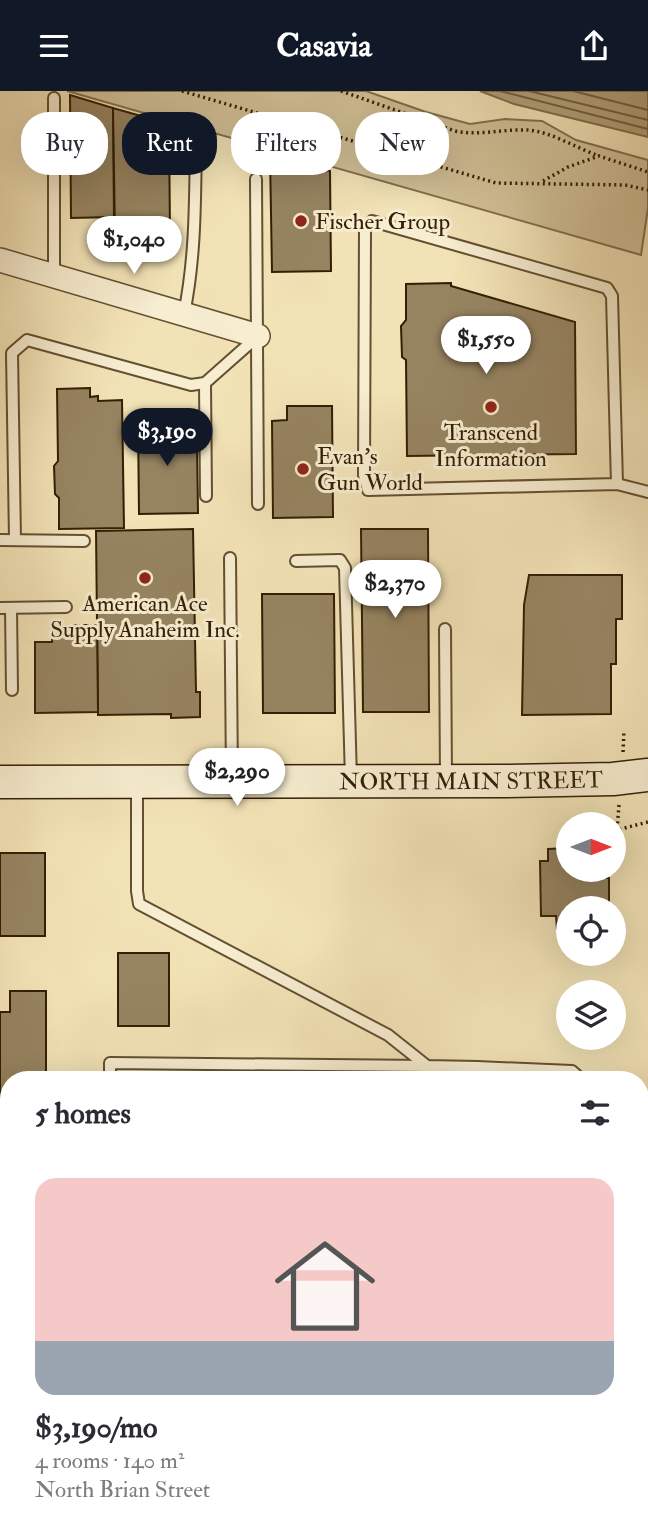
<!DOCTYPE html>
<meta charset="utf-8">
<style>
:root{--surface:#fff;--page:#f7f7f7;--text:#2b2b33;--muted:#7c7c81;--accent:#111827}
body{margin:0;font-family:"IM FELL Double Pica",serif;background:var(--page);color:var(--text);height:100vh;display:flex;flex-direction:column;font-size:26px;white-space:nowrap}
*{box-sizing:border-box;margin:0}
p{font-size:23px;color:var(--muted)}
.icon{flex:none;width:38px;height:38px;fill:none;stroke:currentColor;stroke-width:2;stroke-linecap:round;stroke-linejoin:round}
.map{position:relative;flex:1;overflow:hidden}
.sheet{position:absolute;left:0px;top:980px;width:649px;height:469px;display:flex;flex-direction:column;background:var(--surface);border-radius:28px 28px 0 0;box-shadow:0 7px 28px #0002}
.sheet>*{flex:none}
.top-card{position:absolute;left:21px;top:21px;width:607px;height:63px;display:flex;gap:14px}
.needle{width:46px;rotate:90deg}
.tools{position:absolute;left:556px;top:721px;display:grid;gap:14px}
.tools a{display:grid;place-items:center;width:70px;height:70px;border-radius:50%;background:var(--surface);box-shadow:0 7px 28px #0002;font-size:35px}
.price{position:absolute;translate:-50% -60px;padding:0 16px;border-radius:24px;background:#fff;color:#222;font-size:23px;line-height:46px;filter:drop-shadow(0 2px 4px #0008)}
.price::after{content:'';position:absolute;left:50%;top:42px;width:21px;height:16px;margin-left:-10px;background:inherit;clip-path:polygon(0 0,100% 0,50% 100%)}
.price.active{background:var(--accent);color:#fff}
ul{padding:0;list-style:none}
li{display:grid;align-content:center;gap:14px;height:371px;padding:0 35px}
li span{display:grid;place-items:center;height:217px;border-radius:21px;color:#555}
li>.icon{margin-inline-start:auto}
span .icon{width:126px;height:126px;fill:#fffc;stroke-width:1}
li b{font-size:30px}
h2{display:flex;justify-content:space-between;align-items:center;height:84px;padding:0 35px;font-size:30px}
.pill{padding:0 24px;border-radius:28px;background:var(--surface);box-shadow:0 7px 28px #0002;font-size:24px;line-height:63px}
.pill.active{background:var(--accent);color:#fff}
header{display:flex;justify-content:space-between;align-items:center;height:91px;padding:0 35px;background:var(--accent);color:#fff;font-size:32px;font-weight:700}
.map>svg:first-child{display:block}
.green{fill:#d2c299;stroke:#82704e;stroke-width:2}
.water{fill:#b1a07a;stroke:#7f6c4b;stroke-width:2}
.lines{fill:none;stroke-linecap:round;stroke-linejoin:round}
.shore{stroke:#725f3f;stroke-width:2}
.building{fill:#968461;stroke:#331e04;stroke-width:2}
.service-casing{stroke:#634f31;stroke-width:14}
.minor-casing{stroke:#634f31;stroke-width:26}
.secondary-casing{stroke:#331e04;stroke-width:35}
.path{stroke:#331e04;stroke-width:3.5;stroke-dasharray:2 3.5;stroke-linecap:butt}
.service{stroke:#f7edd0;stroke-width:10}
.minor{stroke:#f7edd0;stroke-width:23}
.secondary{stroke:#f7edd0;stroke-width:32}
.poi-dot{fill:#8f2418;stroke:#f7edd0;stroke-width:2.5}
.labels{text-anchor:middle;dominant-baseline:central;stroke-width:6;stroke-linejoin:round;paint-order:stroke}
.poi-label{font-size:23px;fill:#331e04;stroke:#f7edd0;text-anchor:start}
.street-label{font-size:23px;fill:#331e04;stroke:#f7edd0}
</style>
<header><svg class="icon" aria-label="menu" viewBox="0 0 24 24"><path d="M4 6h16M4 12h16M4 18h16"/></svg>Casavia<svg class="icon" aria-label="share" viewBox="0 0 24 24"><path d="M12 15V3M7 8l5-5 5 5M5 13v7h14v-7"/></svg></header>
<div class="map">
<svg width="648" height="1449" viewBox="0 0 648 1449">
<rect width="100%" height="100%" fill="#f2e3b7"/>
<filter id="stains"><feTurbulence type="fractalNoise" baseFrequency=".00286" numOctaves="4"/><feColorMatrix values="0 0 0 0 .2 0 0 0 0 .09 0 0 0 0 .02 0 0 0 .5 -.17"/></filter>
<radialGradient id="worn" r=".72"><stop offset=".6" stop-color="#630" stop-opacity="0"/><stop offset="1" stop-color="#630" stop-opacity=".3"/></radialGradient>
<path class="green" d="M67 0H366L426 21 470 33 505 28 542 30 576 49 648 69V117L641 164Z"/>
<path class="water" d="M480 0H648V46L514 13Z"/>
<g class="lines">
<g class="shore">
<path d="M500 0 648 38"/>
<path d="M529 0 648 29"/>
<path d="M573 0 648 19"/>
</g>
</g>
<g class="building">
<path d="M70 4 113 17 114 126 71 127Z"/>
<path d="M113 17 169 33 170 145 115 146Z"/>
<path d="M270 64 330 80 331 180 272 181Z"/>
<path d="M451 192V195L575 231 576 363 407 365 406 269 402 266 401 235 406 229V193Z"/>
<path d="M90 297V306L98 305V310L122 309 124 437 59 438V407L55 403 54 375 58 370 57 298Z"/>
<path d="M287 315H332L333 426 273 427 272 330 287 329Z"/>
<path d="M178 329V334L193 333V350H197L198 422 139 423 138 330Z"/>
<path d="M193 438 196 601H200V626L171 627V623L98 624 96 440Z"/>
<path d="M361 438H428L429 621H363Z"/>
<path d="M529 484H622V528H616V573H611V623L522 624 524 514Z"/>
<path d="M262 503H334L335 622H263Z"/>
<path d="M52 534H97L98 621 35 622V551H52Z"/>
<path d="M569 757V779H597V787H609V817H569V838H557L556 825H541L540 770H548V758Z"/>
<rect x="0" y="762" width="45" height="83"/>
<rect x="118" y="862" width="51" height="73"/>
<path d="M10 900H46V989H9V1027H0V921H10Z"/>
<rect x="0" y="1100" width="9" height="119"/>
<path d="M0 1359H9V1440H103V1449H0Z"/>
</g>
<g class="lines">
<defs>
<g id="service">
<path d="M54 7V185"/>
<path d="M256 88 258 413"/>
<path d="M184 223C196 164 195 106 196 46"/>
<path d="M205 292 206 405"/>
<path d="M617 393 612 205 607 197 372 130 365 138 364 384 368 399 617 393 648 401"/>
<path d="M0 449 84 450"/>
<path d="M15 449 12 262 27 249 191 294 205 292 258 245"/>
<path d="M230 467 232 688"/>
<path d="M296 470 340 469 345 477 351 688"/>
<path d="M0 517 66 516"/>
<path d="M11 517 12 599"/>
<path d="M445 538 446 688"/>
<path d="M137 694V800L139 813 388 944 427 975 477 976 476 989"/>
<path d="M477 976 572 980 582 989"/>
<path d="M110 989V972L427 975"/>
<path d="M640 1330H648"/>
<path d="M348 1440H518"/>
</g>
<path id="minor" d="M0 169 258 245"/>
<g id="secondary">
<path id="s1" d="M0 691 508 690 613 688 648 684"/>
</g>
</defs>
<use href="#service" class="service-casing"/>
<use href="#minor" class="minor-casing"/>
<use href="#secondary" class="secondary-casing"/>
<g class="path">
<path d="M182 0 496 92 625 94 648 99"/>
<path d="M341 0 455 40C479 45 503 38 527 39 550 40 576 57 599 65"/>
<path d="M543 90 568 76 599 65 648 81"/>
<path d="M623 661 624 639"/>
<path d="M619 714 617 739 648 731"/>
</g>
<use href="#service" class="service"/>
<use href="#minor" class="minor"/>
<use href="#secondary" class="secondary"/>
</g>
<g class="poi-dot">
<circle cx="301" cy="130" r="7"/>
<circle cx="491" cy="316" r="7"/>
<circle cx="303" cy="378" r="7"/>
<circle cx="145" cy="487" r="7"/>
</g>
<g class="labels">
<g class="poi-label">
<text x="315" y="130">Fischer Group</text>
<text x="491" y="341" text-anchor="middle">Transcend<tspan x="491" dy="26">Information</tspan></text>
<text x="317" y="365">Evan's<tspan x="317" dy="26">Gun World</tspan></text>
<text x="145" y="512" text-anchor="middle">American Ace<tspan x="145" dy="26">Supply Anaheim Inc.</tspan></text>
</g>
<g class="street-label">
<text stroke="none"><textPath href="#s1" startOffset="471">NORTH MAIN STREET</textPath></text>
</g>
</g>
<rect width="100%" height="100%" filter="url(#stains)"/>
<rect width="100%" height="100%" fill="url(#worn)"/>
</svg>
<div class="tools">
<a><svg class="needle" viewBox="-14 -14 28 28"><path d="M0-13l5 13h-10z" fill="#e53935"/><path d="M0 13l5-13h-10z" fill="#7c7c81"/></svg></a>
<a><svg class="icon" aria-label="locate" viewBox="0 0 24 24"><circle cx="12" cy="12" r="6"/><path d="M12 2v4M12 18v4M2 12h4M18 12h4"/></svg></a>
<a><svg class="icon" aria-label="layers" viewBox="0 0 24 24"><path d="M12 4l9 5-9 5-9-5zM3 14l9 5 9-5"/></svg></a>
</div>
<b class="price" style="left:134px;top:185px">$1,040</b>
<b class="price" style="left:486px;top:285px">$1,550</b>
<b class="price active" style="left:167px;top:377px">$3,190</b>
<b class="price" style="left:395px;top:529px">$2,370</b>
<b class="price" style="left:237px;top:717px">$2,290</b>
<div class="top-card">
<a class="pill">Buy</a>
<a class="pill active">Rent</a>
<a class="pill">Filters</a>
<a class="pill">New</a>
</div>
<section class="sheet">
<h2>5 homes<svg class="icon" aria-label="filters" viewBox="0 0 24 24"><path d="M4 7h16M4 17h16"/><circle cx="9" cy="7" r="2"/><circle cx="15" cy="17" r="2"/></svg></h2>
<ul>
<li><span style="background:linear-gradient(#f6c9c9 75%,#9aa5b1 0)"><svg class="icon" aria-label="home" viewBox="0 0 24 24"><path d="M3 11l9-7 9 7M6 9v11h12V9"/></svg></span><div><b>$3,190/mo</b><p>4 rooms · 140 m²</p><p>North Brian Street</p></div></li>
</ul>
</section>
</div>
